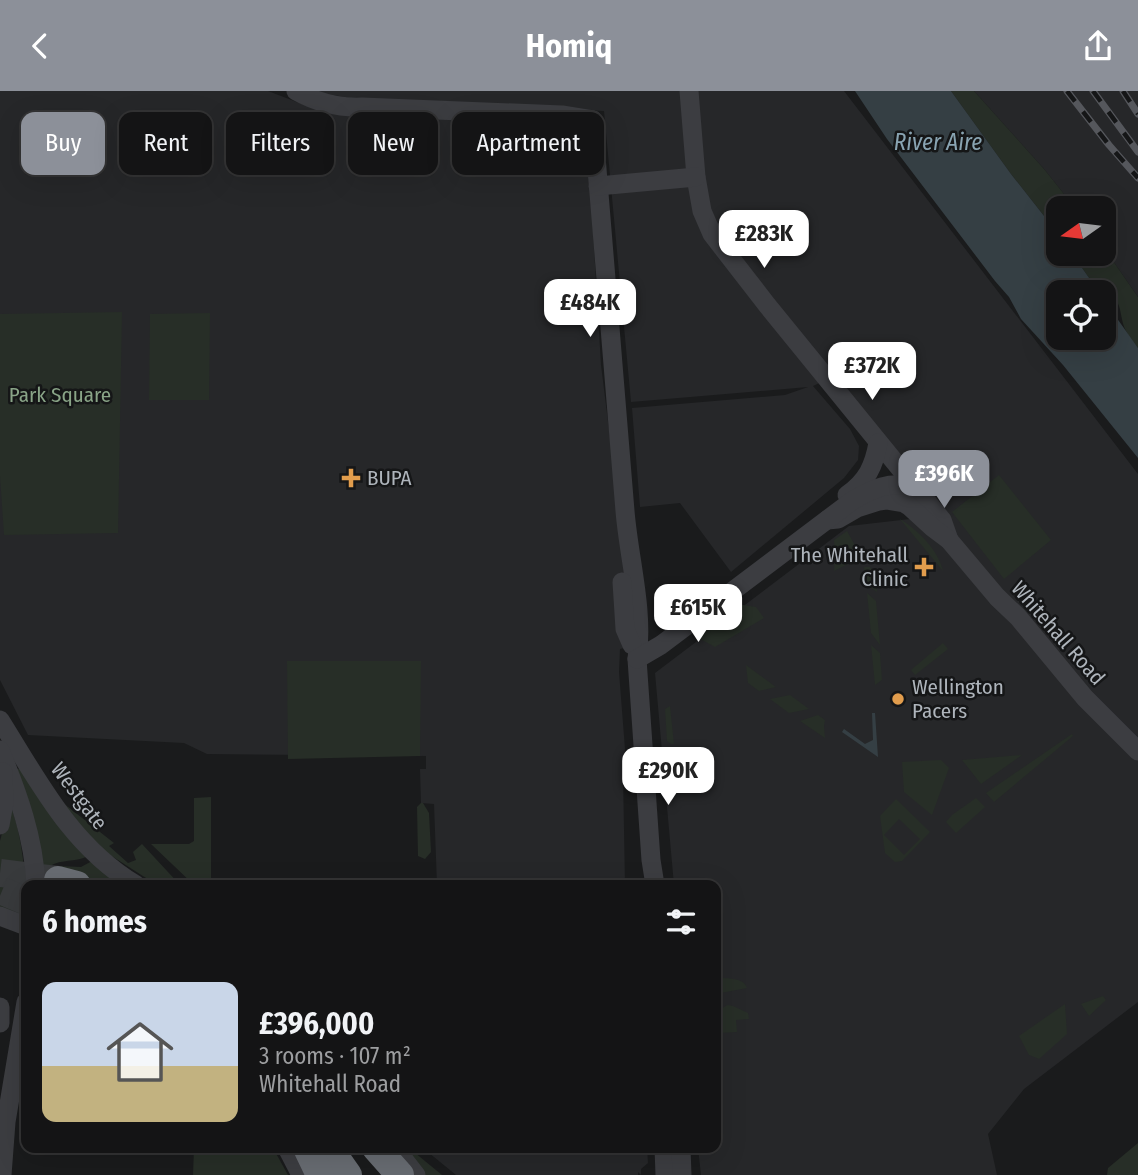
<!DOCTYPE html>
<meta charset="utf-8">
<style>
:root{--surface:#141415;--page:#1d1d1e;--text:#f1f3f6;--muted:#9d9ea0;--line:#333334;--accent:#8c9099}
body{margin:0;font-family:"Fira Sans Condensed",sans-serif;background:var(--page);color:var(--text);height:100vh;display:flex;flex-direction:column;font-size:26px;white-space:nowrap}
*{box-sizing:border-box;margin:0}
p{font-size:23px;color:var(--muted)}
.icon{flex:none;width:38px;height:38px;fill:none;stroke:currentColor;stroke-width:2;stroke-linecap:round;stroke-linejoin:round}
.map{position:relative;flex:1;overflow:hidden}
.sheet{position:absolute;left:21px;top:789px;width:700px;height:273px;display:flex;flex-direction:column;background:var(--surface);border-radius:14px;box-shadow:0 7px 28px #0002,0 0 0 2px var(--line)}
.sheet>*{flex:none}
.top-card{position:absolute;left:21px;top:21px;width:700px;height:63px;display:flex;gap:14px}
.needle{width:46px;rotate:256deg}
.controls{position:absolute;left:1046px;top:105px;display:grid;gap:14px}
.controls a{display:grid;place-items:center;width:70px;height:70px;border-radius:14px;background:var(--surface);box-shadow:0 7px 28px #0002,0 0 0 2px var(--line);font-size:35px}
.price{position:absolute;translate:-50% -60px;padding:0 16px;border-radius:14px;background:#fff;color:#222;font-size:23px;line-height:46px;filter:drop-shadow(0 2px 4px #0008)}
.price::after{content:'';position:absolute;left:50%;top:42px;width:21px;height:16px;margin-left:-10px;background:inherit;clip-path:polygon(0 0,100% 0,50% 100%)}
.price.current{background:var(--accent);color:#fff}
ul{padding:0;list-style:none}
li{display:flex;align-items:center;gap:21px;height:175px;padding:0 21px}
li+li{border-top:2px solid var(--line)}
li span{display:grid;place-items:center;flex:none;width:196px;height:140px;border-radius:14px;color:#555}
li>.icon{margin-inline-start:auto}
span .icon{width:84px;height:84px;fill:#fffc;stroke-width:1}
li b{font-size:30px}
h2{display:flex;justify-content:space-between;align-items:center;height:84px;padding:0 21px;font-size:30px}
.chip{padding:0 24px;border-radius:14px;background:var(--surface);box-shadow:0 7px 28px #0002,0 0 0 2px var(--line);font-size:24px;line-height:63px}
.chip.current{background:var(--accent);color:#fff}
header{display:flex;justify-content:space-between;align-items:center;height:91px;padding:0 21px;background:var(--accent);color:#fff;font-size:32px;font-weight:700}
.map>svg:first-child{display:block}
.built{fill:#262729}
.green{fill:#272e27;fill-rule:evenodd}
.water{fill:#353f44}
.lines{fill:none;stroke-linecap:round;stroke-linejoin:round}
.highway-tunnel{stroke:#383a3c;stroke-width:28;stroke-dasharray:28 14;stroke-linecap:butt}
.minor{stroke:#3c3d41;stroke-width:19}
.highway{stroke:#686c72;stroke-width:28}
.rail-casing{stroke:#55575c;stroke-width:7}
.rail{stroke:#151617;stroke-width:4.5;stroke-dasharray:13;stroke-linecap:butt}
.poi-dot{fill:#e29d4d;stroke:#151617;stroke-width:2.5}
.labels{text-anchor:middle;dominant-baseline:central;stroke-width:5;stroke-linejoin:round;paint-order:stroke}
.park-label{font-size:21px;fill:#89a487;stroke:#151617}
.poi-label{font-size:21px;fill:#aeb4bb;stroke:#151617;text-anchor:start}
.street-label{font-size:21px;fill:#aeb4bb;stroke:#151617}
.water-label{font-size:23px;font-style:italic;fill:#89a4b2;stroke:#151617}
</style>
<header><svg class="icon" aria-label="back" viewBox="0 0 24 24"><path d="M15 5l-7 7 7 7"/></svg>Homiq<svg class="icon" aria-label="share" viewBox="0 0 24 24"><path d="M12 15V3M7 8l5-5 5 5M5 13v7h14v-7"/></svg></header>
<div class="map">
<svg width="1138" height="1084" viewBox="0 0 1138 1084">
<rect width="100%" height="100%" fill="#1a1b1c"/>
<g class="built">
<path d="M0 0H268L315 18 497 28 587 39 601 274 619 419 629 541 624 557 620 558 619 581 625 658 623 683 625 794H437L434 713 421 712 420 678H426V665L207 663 184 652 28 644 0 589Z"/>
<path d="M309 0H844L1138 383V911L1024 998 988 1043 997 1084H701L698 1057H716V794H674L655 582 849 435 945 424 834 285 813 295 850 338 859 355 858 369 844 387 731 481 680 412 640 416 632 317 785 304 808 296 631 311 604 20 357 8Z"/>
<path d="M974 0H1138V206L1104 157V117H1075L1044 78Z"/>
<path d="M423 1057H647L648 1072 641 1078V1084L638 1081V1084H456Z"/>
</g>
<g class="green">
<path d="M951 0H974L1044 78 1072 113 1075 117H1059V144L1011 83Z"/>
<path d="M1104 157 1138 206V257C1134 252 1128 245 1125 238 1118 221 1124 204 1099 201L1080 174 1076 163H1104Z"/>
<path d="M122 221 118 442 4 444 0 385V223Z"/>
<path d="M210 222 209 309H149L150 223Z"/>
<path d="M999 384 1051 449 1004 488 952 421Z"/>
<path d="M900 428C919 440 938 459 943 480Z"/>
<path d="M847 440 856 456 854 470 834 480 835 463 834 449Z"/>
<path d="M864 476H870L875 482 877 501 866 493Z"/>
<path d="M867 502 876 510 880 554 871 542Z"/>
<path d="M737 513 756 516 764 527 715 556 695 545Z"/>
<path d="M943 552 948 558 915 584 911 579Z"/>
<path d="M871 554 880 562 882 589 875 594Z"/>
<path d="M287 570H421L420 665 288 668Z"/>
<path d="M746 574 776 596 759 600 748 592Z"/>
<path d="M790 604 809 618 789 622 770 608Z"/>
<path d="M670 615 674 653H671L667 650 665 618Z"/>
<path d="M818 624 825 629 824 635 825 647 800 630Z"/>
<path d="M1072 643 1073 645 994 711 986 702Z"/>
<path d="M1022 664 981 693 962 669Z"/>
<path d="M941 669 949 677 932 724 904 701 902 671Z"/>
<path d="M20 677 86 766C75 771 62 768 50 775L45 794 16 679Z"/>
<path d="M211 706V794H194L151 753H189L194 750V707Z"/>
<path d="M976 707 985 716 956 742 946 731 952 724Z"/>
<path d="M896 708 930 741 902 770 895 771 885 762 880 725ZM899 728 920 748 904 764 884 744Z"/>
<path d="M10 712C23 748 26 786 26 825L0 817V750Z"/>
<path d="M63 712 114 752 109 755 128 772 136 769 133 761 142 753 180 794H157L107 762 85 743Z"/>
<path d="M421 712H423L429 722 431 761 425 768 418 765 417 716Z"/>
<path d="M92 770 123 794C101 794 79 782 57 777L58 775 81 776Z"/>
<path d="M724 887C734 888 744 888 747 897L721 902 716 907V888Z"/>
<path d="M1103 905 1106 909 1089 925 1081 913Z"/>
<path d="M1065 913 1067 943 1039 968 1029 964 1019 945Z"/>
<path d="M728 914 733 915 748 922 749 928 736 929 737 941 719 942C718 931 715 919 728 914Z"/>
<path d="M1138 1052V1084H1107L1108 1077Z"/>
<path d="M194 1057H273L288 1084H193Z"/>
<path d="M405 1057H409L442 1084H425Z"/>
</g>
<g class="water">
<path d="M855 0H951L1011 83 1059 144V163H1076L1080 174 1099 201H1059V247H1104V209L1138 257V367L1063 274 1021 228 1009 206 995 190 887 48Z"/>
<path d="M872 622H875L878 666 842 641 844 638 865 653 873 649Z"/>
</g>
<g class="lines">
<g class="highway-tunnel">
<path d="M0 782 58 789"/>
<path d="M2 800 26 810"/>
</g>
<g class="minor">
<path d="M296 0C316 11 340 17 362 16L562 24 593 29C603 159 615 290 625 420 629 469 644 519 637 568L651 769 655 794"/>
<path d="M689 0 696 86 702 120 712 143 767 214 942 429 949 449"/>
<path d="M598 95 696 86"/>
<path d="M847 404C867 390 874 375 878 352"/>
<path d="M827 429 838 428 857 417 879 410 886 409 904 412 909 415 933 437 949 449 997 506 1018 526 1085 607 1138 660"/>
<path d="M622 491 625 538 632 554"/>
<path d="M637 568 661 554 852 410C873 397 890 390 914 396"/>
<path d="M0 629C39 691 71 755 136 794"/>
<path d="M0 659C18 703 34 747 36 794"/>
<path d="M0 734 4 712 3 681"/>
<path d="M0 825 26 835"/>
<path d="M0 916V932"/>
<path d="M287 1057 301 1084"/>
<path d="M395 1057 416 1084"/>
<path d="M664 1057 665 1084"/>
<path d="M681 1057 682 1084"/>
<path d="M2 1084 6 1031 26 911"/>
</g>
<g class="highway">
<path d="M58 789 77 794"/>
<path d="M329 1057 348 1084"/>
<path d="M376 1057 400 1084"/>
<path d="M308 1059 320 1084"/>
</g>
<defs>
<g id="rail">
<path d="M1067 0 1109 54 1138 87"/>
<path d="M1093 0 1138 61"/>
<path d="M1123 0 1138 23"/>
</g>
</defs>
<use href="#rail" class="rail-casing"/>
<use href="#rail" class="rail"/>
</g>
<g class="poi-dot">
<path d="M347.5 376.5h7v7h7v7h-7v7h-7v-7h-7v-7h7z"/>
<path d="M920.5 465.5h7v7h7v7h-7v7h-7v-7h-7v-7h7z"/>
<circle cx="898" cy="608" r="7"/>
</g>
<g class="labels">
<g class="park-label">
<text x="60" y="304">Park Square</text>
</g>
<g class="poi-label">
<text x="367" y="387">BUPA</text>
<text x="908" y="464" text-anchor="end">The Whitehall<tspan x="908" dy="24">Clinic</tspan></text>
<text x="912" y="596">Wellington<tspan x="912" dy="24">Pacers</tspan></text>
</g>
<g class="street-label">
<text transform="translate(1058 542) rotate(49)">Whitehall Road</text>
<text transform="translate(79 705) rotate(53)">Westgate</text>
</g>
<g class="water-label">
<text x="938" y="51">River Aire</text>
</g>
</g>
</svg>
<div class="controls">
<a><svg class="needle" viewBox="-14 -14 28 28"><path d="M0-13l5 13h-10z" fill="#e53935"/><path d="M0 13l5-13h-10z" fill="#9d9ea0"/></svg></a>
<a><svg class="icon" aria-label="locate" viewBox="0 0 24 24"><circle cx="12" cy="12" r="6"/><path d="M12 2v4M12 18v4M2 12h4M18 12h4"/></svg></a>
</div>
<b class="price" style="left:764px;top:179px">£283K</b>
<b class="price" style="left:590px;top:248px">£484K</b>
<b class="price" style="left:872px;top:311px">£372K</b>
<b class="price current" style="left:944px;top:419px">£396K</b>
<b class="price" style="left:698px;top:553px">£615K</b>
<b class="price" style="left:668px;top:716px">£290K</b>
<div class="top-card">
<a class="chip current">Buy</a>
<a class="chip">Rent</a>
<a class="chip">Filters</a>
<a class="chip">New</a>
<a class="chip">Apartment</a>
</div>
<section class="sheet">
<h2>6 homes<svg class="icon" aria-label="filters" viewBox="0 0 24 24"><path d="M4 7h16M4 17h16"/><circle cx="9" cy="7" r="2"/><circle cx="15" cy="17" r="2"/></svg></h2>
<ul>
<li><span style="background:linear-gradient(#c9d6e8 60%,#c2b280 0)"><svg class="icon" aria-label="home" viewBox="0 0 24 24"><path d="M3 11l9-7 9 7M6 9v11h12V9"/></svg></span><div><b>£396,000</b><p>3 rooms · 107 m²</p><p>Whitehall Road</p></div></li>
</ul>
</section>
</div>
